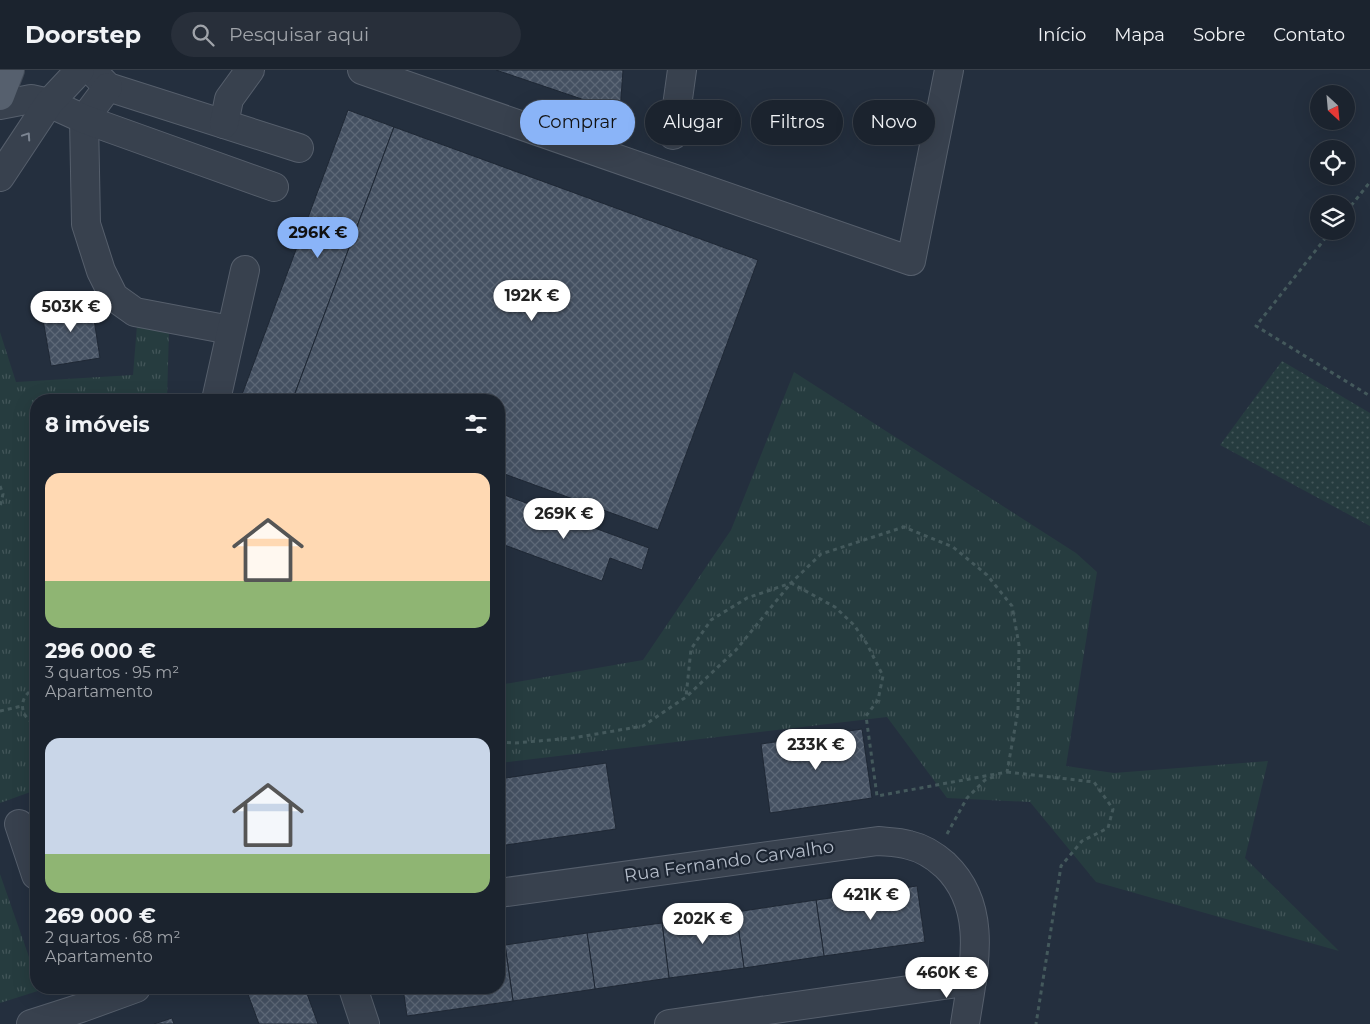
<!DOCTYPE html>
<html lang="pt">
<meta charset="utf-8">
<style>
:root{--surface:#1b232e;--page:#282f3a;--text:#f1f3f6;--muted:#a0a4aa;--line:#39404a;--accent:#8ab4f8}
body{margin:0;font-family:Montserrat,sans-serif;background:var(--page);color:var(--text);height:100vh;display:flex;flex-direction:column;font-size:19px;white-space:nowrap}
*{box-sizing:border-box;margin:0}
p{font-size:16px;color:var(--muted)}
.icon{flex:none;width:28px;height:28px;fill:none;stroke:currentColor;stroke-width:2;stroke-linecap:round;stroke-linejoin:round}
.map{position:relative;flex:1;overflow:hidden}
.sheet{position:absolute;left:30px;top:324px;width:475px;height:600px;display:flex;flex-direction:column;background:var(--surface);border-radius:20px;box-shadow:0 5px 20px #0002,0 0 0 1px var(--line)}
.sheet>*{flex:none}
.banner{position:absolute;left:520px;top:30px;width:475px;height:45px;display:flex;gap:10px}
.needle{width:32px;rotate:154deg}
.controls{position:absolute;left:1310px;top:15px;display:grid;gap:10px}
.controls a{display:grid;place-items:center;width:45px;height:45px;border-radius:50%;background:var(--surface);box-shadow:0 5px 20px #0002,0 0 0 1px var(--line);font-size:25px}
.price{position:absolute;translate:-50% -42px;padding:0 11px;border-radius:18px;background:#fff;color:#222;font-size:16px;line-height:32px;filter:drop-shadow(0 1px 2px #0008)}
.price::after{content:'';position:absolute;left:50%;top:30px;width:15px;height:11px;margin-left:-8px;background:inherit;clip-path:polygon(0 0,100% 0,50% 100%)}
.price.current{background:var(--accent);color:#111}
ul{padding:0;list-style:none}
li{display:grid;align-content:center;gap:10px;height:265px;padding:0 15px}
li span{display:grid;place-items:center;height:155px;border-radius:15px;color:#555}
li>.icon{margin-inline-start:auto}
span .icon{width:90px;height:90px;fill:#fffc;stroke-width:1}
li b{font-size:21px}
h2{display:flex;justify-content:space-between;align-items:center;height:60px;padding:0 15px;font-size:21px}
.chip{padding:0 18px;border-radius:22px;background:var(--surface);box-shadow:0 5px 20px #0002,0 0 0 1px var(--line);font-size:18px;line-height:45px}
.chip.current{background:var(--accent);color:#111}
header{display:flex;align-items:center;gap:30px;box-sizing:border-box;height:70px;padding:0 25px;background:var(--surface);border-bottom:1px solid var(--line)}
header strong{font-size:24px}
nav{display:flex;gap:28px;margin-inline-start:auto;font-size:18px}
.search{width:350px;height:45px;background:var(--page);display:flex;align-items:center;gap:12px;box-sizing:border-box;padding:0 18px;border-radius:28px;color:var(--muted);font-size:19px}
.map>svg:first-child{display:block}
.grass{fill:url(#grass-dots)}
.park{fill:url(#park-tufts)}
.building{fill:url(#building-cross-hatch);stroke:#1f2835}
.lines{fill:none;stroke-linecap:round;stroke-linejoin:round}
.minor-casing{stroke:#565f6c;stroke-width:30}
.major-casing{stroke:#414a57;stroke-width:30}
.path{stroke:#44595c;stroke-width:3;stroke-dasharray:4 4;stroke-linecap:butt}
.minor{stroke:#38414e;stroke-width:28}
.major{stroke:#56606e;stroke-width:28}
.oneway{stroke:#7c8592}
.labels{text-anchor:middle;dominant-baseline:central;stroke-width:4.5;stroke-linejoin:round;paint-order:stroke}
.street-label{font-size:18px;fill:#b4bcc9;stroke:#1d2633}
</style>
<header>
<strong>Doorstep</strong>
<div class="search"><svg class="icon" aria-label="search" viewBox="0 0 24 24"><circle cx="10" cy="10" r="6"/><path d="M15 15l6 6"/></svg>Pesquisar aqui</div>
<nav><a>Início</a><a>Mapa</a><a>Sobre</a><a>Contato</a></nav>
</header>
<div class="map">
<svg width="1370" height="954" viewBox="0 0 1370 954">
<defs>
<pattern id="grass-dots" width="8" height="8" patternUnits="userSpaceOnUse" patternTransform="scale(1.25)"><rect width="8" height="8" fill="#263c3f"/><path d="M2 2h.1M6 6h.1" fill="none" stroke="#435659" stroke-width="1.8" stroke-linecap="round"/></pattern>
<pattern id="park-tufts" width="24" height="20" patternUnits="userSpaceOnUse" patternTransform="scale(1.25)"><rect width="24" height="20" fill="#263c3f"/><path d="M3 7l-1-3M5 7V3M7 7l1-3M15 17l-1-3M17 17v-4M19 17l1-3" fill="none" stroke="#435659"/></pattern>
<pattern id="building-cross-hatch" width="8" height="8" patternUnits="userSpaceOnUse" patternTransform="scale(1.25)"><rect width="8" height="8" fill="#455162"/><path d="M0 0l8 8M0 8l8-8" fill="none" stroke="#5d6877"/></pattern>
</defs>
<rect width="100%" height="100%" fill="#242f3e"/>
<path class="grass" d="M1282 291 1370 343V456L1220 375Z"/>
<g class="park">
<path d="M137 255 169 261 167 330H36V720L0 733V262L16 312 133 305Z"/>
<path d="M794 302 1076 483 1097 502 1066 696 1114 703 1268 691 1245 788 1339 881 1096 812 1030 732 947 728 887 647 499 693V615L643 590 731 460Z"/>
<path d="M0 804 36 907V918H40L41 920 0 933Z"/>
</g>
<g class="building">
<path d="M496 0H623L620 42Z"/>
<path d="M348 40 394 57 294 326 292 330H240Z"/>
<path d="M394 57 758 190 658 460 499 402V330H303L294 326Z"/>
<path d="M91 230 100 288 51 296 41 238Z"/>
<path d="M499 423 649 478 642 500 610 488 602 511 499 473Z"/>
<path d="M862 659 872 728 770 743 761 674Z"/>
<path d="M606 693 616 759 499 776V709Z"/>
<path d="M36 720V741L30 723Z"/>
<path d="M917 816 925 872 824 886 816 830Z"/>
<path d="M816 830 824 886 744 898 736 842Z"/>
<path d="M736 842 744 898 669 908 662 853Z"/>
<path d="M662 853 669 908 595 919 587 863Z"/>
<path d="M587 863 595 919 513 931 505 875Z"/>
<path d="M505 875 513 931 407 946 403 918H499V876Z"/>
<path d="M250 918H305L318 954H259L246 919Z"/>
<path d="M172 948 174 954H154Z"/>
</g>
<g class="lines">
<defs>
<g id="minor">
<path d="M91 0 108 17 299 78"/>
<path d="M362 0 911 191 949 0"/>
<path d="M108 17 84 49 86 154 101 201 114 227 135 242 230 260"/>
<path d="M0 35 31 29 49 33 84 49 274 117"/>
<path d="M224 54 229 29 250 0"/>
<path d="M673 65 682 0"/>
<path d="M0 107 49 33 80 0"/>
<path d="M216 330 245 200"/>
<path d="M19 754 36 805"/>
<path d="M499 823 878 771C888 772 899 772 909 775 922 778 935 786 945 795 990 838 973 900 965 954"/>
<path d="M353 918 365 954"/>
<path d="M31 954 81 938 136 918"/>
<path d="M669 954 972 911"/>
</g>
<path id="major" d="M0 26 10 0"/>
</defs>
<use href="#minor" class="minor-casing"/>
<use href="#major" class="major-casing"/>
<g class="path">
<path d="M1346 142 1370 112"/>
<path d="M1331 161 1256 256 1370 326"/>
<path d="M0 416 3 424 0 437"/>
<path d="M36 618C18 625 18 647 36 654"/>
<path d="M0 641 22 636"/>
<path d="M499 672 515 673 573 668 643 656 686 627 736 580 791 513 835 537 854 555 867 574 883 606 878 630 866 646 877 726 1007 702 1018 641 1019 575 1012 536 987 505 953 477 904 457 821 484 791 513 747 528 711 550 691 579 686 627"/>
<path d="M1007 702 1094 712 1113 739 1108 758 1082 771 1061 796 1036 954"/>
<path d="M947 764 967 728 985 710 996 706"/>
</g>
<use href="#minor" class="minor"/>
<use href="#major" class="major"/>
</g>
<defs><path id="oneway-chevron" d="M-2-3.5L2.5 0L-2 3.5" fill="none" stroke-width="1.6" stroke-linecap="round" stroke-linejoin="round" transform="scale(1.25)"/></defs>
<use class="oneway" href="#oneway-chevron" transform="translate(27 66) rotate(-56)"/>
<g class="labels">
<g class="street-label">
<text transform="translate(729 791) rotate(-8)">Rua Fernando Carvalho</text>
</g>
</g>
</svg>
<div class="controls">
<a><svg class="needle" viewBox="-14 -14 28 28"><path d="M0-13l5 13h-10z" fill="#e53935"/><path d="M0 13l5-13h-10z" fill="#a0a4aa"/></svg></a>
<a><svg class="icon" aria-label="locate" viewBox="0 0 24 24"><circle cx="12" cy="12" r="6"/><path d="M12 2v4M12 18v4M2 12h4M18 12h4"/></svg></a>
<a><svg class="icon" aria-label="layers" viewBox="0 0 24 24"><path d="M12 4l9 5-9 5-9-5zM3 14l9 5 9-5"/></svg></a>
</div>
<b class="price current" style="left:318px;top:189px">296K €</b>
<b class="price" style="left:532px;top:252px">192K €</b>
<b class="price" style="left:71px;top:263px">503K €</b>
<b class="price" style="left:564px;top:470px">269K €</b>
<b class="price" style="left:816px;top:701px">233K €</b>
<b class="price" style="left:871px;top:851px">421K €</b>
<b class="price" style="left:703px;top:875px">202K €</b>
<b class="price" style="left:947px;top:929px">460K €</b>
<div class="banner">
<a class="chip current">Comprar</a>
<a class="chip">Alugar</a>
<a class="chip">Filtros</a>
<a class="chip">Novo</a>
</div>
<section class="sheet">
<h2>8 imóveis<svg class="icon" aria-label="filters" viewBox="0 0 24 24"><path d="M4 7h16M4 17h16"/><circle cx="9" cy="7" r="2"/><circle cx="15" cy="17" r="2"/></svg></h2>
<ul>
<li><span style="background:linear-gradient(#ffd9b3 70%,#8fb573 0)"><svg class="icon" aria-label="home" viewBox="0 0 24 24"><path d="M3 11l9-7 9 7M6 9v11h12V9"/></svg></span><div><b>296 000 €</b><p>3 quartos · 95 m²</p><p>Apartamento</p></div></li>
<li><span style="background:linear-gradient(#c9d6e8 75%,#8fb573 0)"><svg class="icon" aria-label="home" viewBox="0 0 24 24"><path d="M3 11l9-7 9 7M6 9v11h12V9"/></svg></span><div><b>269 000 €</b><p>2 quartos · 68 m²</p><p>Apartamento</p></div></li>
</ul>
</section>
</div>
